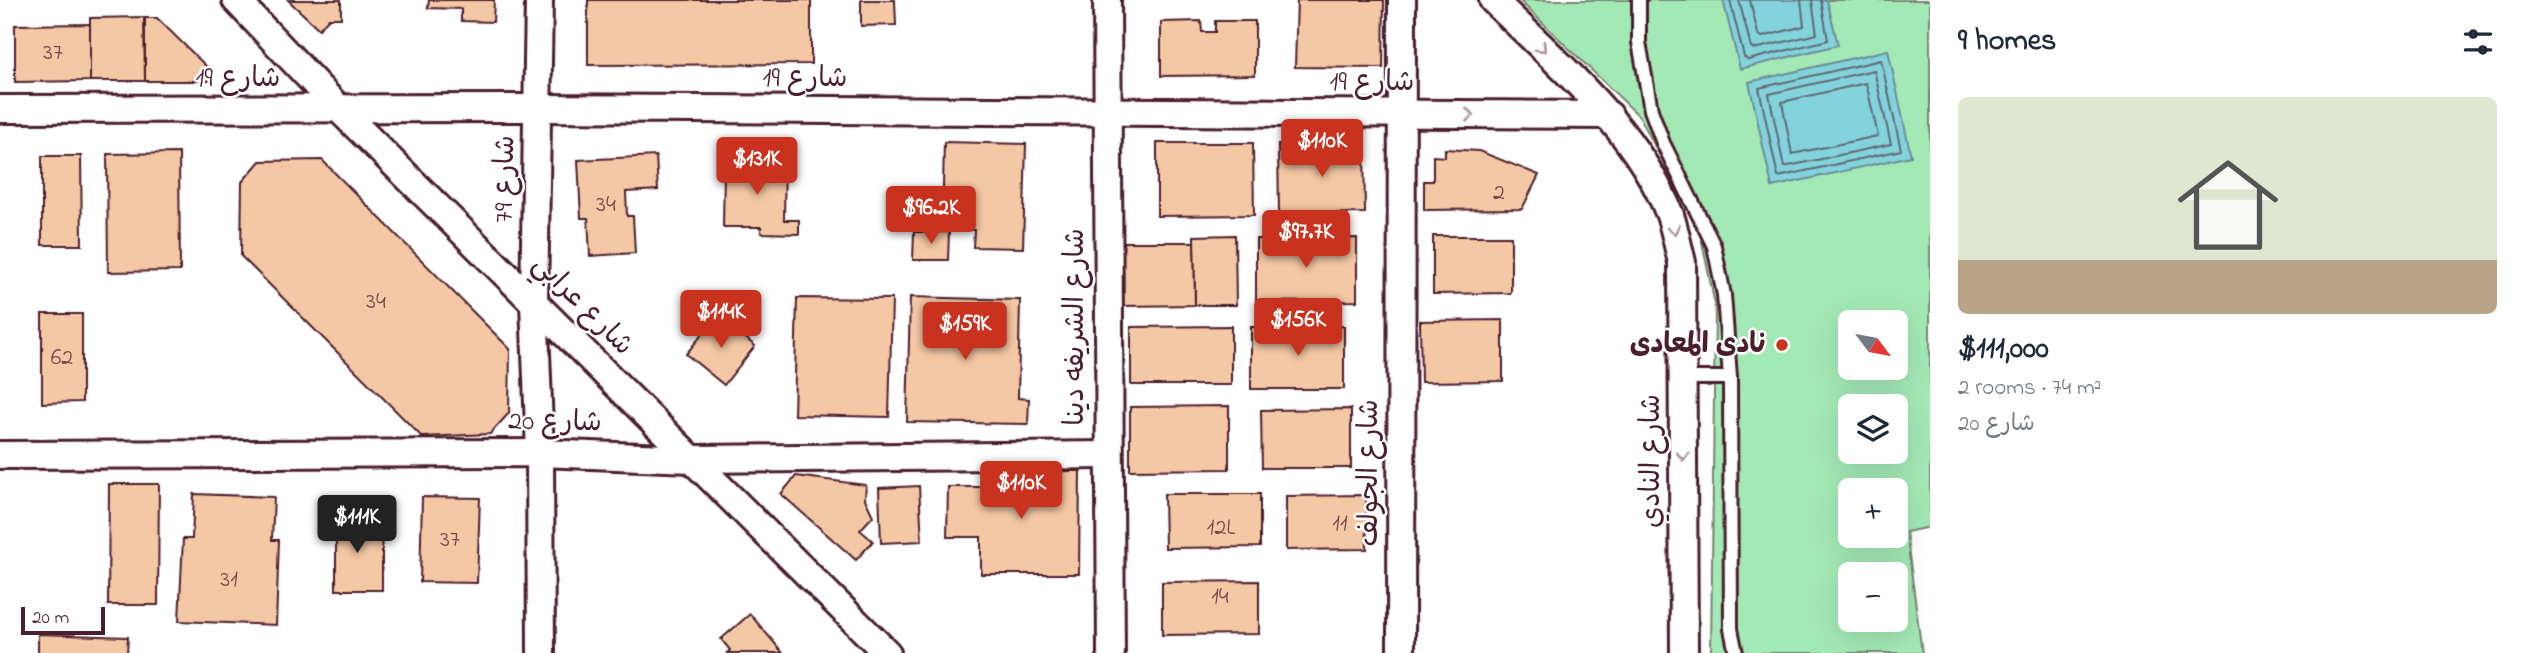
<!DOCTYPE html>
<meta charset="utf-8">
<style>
:root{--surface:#fff;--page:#f6f6f7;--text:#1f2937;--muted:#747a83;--accent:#c8321e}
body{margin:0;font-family:"Indie Flower","Playpen Sans Arabic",sans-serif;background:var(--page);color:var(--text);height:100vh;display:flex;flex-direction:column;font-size:26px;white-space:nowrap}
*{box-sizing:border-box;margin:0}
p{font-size:23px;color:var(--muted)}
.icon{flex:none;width:38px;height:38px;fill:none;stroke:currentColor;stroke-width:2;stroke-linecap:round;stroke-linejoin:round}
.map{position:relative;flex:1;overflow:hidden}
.panel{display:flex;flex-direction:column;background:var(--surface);width:595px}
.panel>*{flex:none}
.needle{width:46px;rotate:122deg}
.controls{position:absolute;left:1838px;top:310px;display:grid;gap:14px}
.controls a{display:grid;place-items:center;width:70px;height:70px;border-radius:10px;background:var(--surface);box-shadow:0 7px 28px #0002;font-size:35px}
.scale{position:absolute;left:21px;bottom:18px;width:84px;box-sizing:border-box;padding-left:7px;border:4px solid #4a1f2b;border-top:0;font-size:19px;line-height:24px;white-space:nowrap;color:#4a1f2b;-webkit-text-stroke:5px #fff;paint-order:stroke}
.price{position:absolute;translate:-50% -60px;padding:0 16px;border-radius:7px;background:var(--accent);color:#fff;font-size:23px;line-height:46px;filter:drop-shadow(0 2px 4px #0008)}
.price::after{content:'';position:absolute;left:50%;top:42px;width:21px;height:16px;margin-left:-10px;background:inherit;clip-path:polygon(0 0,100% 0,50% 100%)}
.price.active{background:#222;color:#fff}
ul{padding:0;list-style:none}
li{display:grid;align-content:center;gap:14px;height:371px;padding:0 28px}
li span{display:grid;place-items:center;height:217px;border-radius:10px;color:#555}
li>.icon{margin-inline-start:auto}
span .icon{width:126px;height:126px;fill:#fffc;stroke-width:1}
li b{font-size:30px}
h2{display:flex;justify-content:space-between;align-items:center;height:84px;padding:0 28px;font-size:30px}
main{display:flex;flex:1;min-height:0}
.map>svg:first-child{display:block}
.green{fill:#a3e9b5;stroke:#768470;stroke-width:2;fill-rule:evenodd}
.water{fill:#83d3dd;stroke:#6c8b96;stroke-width:2}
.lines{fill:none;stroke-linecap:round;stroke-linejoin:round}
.shore{stroke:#616772;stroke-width:2}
.building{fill:#f5c8a5;stroke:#4a1f2b;stroke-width:2}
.service-casing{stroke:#4a1f2b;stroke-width:18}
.minor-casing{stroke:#4a1f2b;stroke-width:32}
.service{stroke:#fff;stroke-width:12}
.minor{stroke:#fff;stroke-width:26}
.oneway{stroke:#ae9aa0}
.poi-dot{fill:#c8321e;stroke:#fff;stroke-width:2.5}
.labels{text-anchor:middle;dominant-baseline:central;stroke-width:5;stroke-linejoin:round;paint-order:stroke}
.number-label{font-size:24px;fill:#75494a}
.street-label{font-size:28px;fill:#4a1f2b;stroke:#fff}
.poi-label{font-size:28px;font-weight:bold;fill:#4a1f2b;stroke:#fff;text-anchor:end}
</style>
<main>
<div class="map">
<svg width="1930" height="653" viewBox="0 0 1930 653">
<rect width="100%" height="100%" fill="#fff"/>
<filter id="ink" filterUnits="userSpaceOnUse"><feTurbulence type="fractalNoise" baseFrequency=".0143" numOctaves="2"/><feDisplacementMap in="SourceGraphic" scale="14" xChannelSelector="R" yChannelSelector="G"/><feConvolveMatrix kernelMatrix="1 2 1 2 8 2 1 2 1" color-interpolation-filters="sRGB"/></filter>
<g filter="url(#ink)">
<path class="green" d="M1519 0H1930V527L1906 532 1922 653H1711L1715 305 1701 237 1640 117ZM1850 322H1895V368H1850ZM1850 406H1895V452H1850ZM1850 490H1895V536H1850ZM1850 574H1895V620H1850Z"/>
<g class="water">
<path d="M1723 0H1827L1838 45 1740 69Z"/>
<path d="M1888 50 1911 156 1772 187 1749 82Z"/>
</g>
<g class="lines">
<g class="shore">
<path d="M1730 0 1744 57 1748 60 1828 40 1821 0"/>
<path d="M1739 0 1751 47 1754 49 1817 34 1812 0"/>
<path d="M1750 0 1758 34 1762 37 1804 26 1801 0"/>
<path d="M1881 60 1901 150 1778 177 1759 88Z"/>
<path d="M1874 70 1891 144 1784 167 1769 94Z"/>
<path d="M1866 83 1878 136 1792 154 1782 102Z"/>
</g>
</g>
<g class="building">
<path d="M288 0H341V18H329L319 29Z"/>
<path d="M429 0H494L493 22 461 21V9L428 8Z"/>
<path d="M588 0H811V64L588 65Z"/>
<path d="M861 0H895L896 25 861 26Z"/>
<path d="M1297 0H1384L1383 68 1295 67Z"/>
<path d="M144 17 145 81H90V18Z"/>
<path d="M145 18H157L209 69V81H145Z"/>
<path d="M1201 21 1202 32H1215V21H1255V75L1161 76V22Z"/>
<path d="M90 24V81L15 82V25Z"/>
<path d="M944 142 1026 144 1023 248 973 247 974 230 942 229Z"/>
<path d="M1157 143H1253L1254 215 1157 216Z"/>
<path d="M1364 144 1365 213 1279 214 1278 145Z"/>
<path d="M1445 149 1479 151 1539 175 1522 209 1424 210V181H1433V156L1445 157Z"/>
<path d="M179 153 180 271 108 272 107 154Z"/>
<path d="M42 156H81L82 245H42Z"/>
<path d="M656 156 658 190 626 192 627 216H633L635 253 590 256 588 218H581L578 160Z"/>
<path d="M740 158H785L784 220H799V234L761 233V227H723L724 170H740Z"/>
<path d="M322 160 510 349 509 413 490 434 422 437 241 256 242 182 260 161Z"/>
<path d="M914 232H949L948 260H913Z"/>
<path d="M1235 235 1236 305H1195L1194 236Z"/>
<path d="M1433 236H1511V293L1433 294Z"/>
<path d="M1357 238V301L1256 302V239Z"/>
<path d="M1122 242H1194L1195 305 1122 306Z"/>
<path d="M910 297 1020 300 1018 398 1029 399 1028 424 907 422Z"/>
<path d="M797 298 892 299 889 417 794 415Z"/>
<path d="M42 314H82V402L42 403Z"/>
<path d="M718 315 755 346 724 385 686 354Z"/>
<path d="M1503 320V381L1421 382 1420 321Z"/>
<path d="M1231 326V385H1131V327Z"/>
<path d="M1344 326V389H1251V327Z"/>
<path d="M1229 406V469L1130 470V407Z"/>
<path d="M1351 409V468H1262L1261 410Z"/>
<path d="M981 471H1080L1079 574H981V537H947L948 487H981Z"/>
<path d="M796 476 866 485 865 499 873 516 860 530 873 541 856 560 781 494Z"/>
<path d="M109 484H159L158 605H108Z"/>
<path d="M919 486 922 541 881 543 879 488Z"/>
<path d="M194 494 274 497 272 540H279L276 625 179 621 183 539H192Z"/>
<path d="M1164 494H1260V547L1165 548Z"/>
<path d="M1366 495 1367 549 1286 550V496Z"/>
<path d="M422 497 480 498 477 583 420 582Z"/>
<path d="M336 513H362L363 532H382V590H336Z"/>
<path d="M1259 581V634L1162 635V582Z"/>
<path d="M750 614 783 653H727L730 650 721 639Z"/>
<path d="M38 634 128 637 127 653H38Z"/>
</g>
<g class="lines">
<defs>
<g id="service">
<path d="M1639 0V42L1651 110 1663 143 1714 246 1724 295 1730 378 1731 629 1736 653"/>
<path d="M1683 378H1730"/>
</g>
<g id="minor">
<path d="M236 0 341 111 887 653"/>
<path d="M539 0 534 303 540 453 541 653"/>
<path d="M1107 0 1111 653"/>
<path d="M1493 0C1558 64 1636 128 1670 215 1675 230 1678 247 1682 262L1684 653"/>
<path d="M0 109 539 108 1609 115"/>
<path d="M0 455 540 453 692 459 1108 455"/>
<path d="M1401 653 1402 0"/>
</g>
</defs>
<use href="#service" class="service-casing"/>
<use href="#minor" class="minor-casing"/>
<use href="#service" class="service"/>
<use href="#minor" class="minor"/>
</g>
<defs><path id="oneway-chevron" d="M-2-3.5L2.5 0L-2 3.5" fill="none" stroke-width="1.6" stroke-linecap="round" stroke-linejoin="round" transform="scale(1.75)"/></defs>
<g class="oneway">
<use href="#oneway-chevron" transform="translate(1542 48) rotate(45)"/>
<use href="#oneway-chevron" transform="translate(1470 115)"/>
<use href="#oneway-chevron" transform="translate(1674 230) rotate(75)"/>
<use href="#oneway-chevron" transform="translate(1683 456) rotate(90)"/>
</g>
</g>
<circle class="poi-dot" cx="1782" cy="345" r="7"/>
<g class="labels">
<g class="number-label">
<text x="53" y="53">37</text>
<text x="1499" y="193">2</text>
<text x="606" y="205">34</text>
<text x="376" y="302">34</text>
<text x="62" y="358">62</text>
<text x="1340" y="524">11</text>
<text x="1221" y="528">12L</text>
<text x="450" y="540">37</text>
<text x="229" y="580">31</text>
<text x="1220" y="597">14</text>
</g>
<g class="street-label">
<text x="238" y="79">شارع 19</text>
<text x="805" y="79">شارع 19</text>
<text x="1372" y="83">شارع 19</text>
<text transform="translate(506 179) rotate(-89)">شارع 79</text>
<text transform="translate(582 306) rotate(45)">شارع عرابي</text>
<text transform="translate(1076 327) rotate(-90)">شارع الشريفه دينا</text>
<text transform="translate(555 423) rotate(1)">شارع 20</text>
<text transform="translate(1652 461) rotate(-90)">شارع النادي</text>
<text transform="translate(1370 473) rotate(-90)">شارع الجولف</text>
</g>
<g class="poi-label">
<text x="1768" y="345">نادى المعادى</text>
</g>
</g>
</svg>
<div class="controls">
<a><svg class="needle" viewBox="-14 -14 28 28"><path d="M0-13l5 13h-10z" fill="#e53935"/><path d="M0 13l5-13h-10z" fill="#747a83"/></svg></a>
<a><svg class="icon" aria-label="layers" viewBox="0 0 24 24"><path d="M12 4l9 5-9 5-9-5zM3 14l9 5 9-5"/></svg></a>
<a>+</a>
<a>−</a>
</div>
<div class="scale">20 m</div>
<b class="price" style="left:1322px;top:179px">$110K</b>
<b class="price" style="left:757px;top:197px">$131K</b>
<b class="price" style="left:931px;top:246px">$96.2K</b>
<b class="price" style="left:1306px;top:270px">$97.7K</b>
<b class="price" style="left:721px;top:350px">$114K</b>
<b class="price" style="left:1298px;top:358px">$156K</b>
<b class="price" style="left:965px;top:362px">$159K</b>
<b class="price" style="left:1021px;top:521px">$110K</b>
<b class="price active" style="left:357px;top:555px">$111K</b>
</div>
<section class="panel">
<h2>9 homes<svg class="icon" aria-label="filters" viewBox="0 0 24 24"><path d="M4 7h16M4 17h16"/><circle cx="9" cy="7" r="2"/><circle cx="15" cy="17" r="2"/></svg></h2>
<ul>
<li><span style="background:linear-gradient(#dfe7d0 75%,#b9a48a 0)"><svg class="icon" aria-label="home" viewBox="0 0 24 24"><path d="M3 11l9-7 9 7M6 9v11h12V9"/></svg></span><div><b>$111,000</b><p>2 rooms · 74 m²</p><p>شارع 20</p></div></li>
</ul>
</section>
</main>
